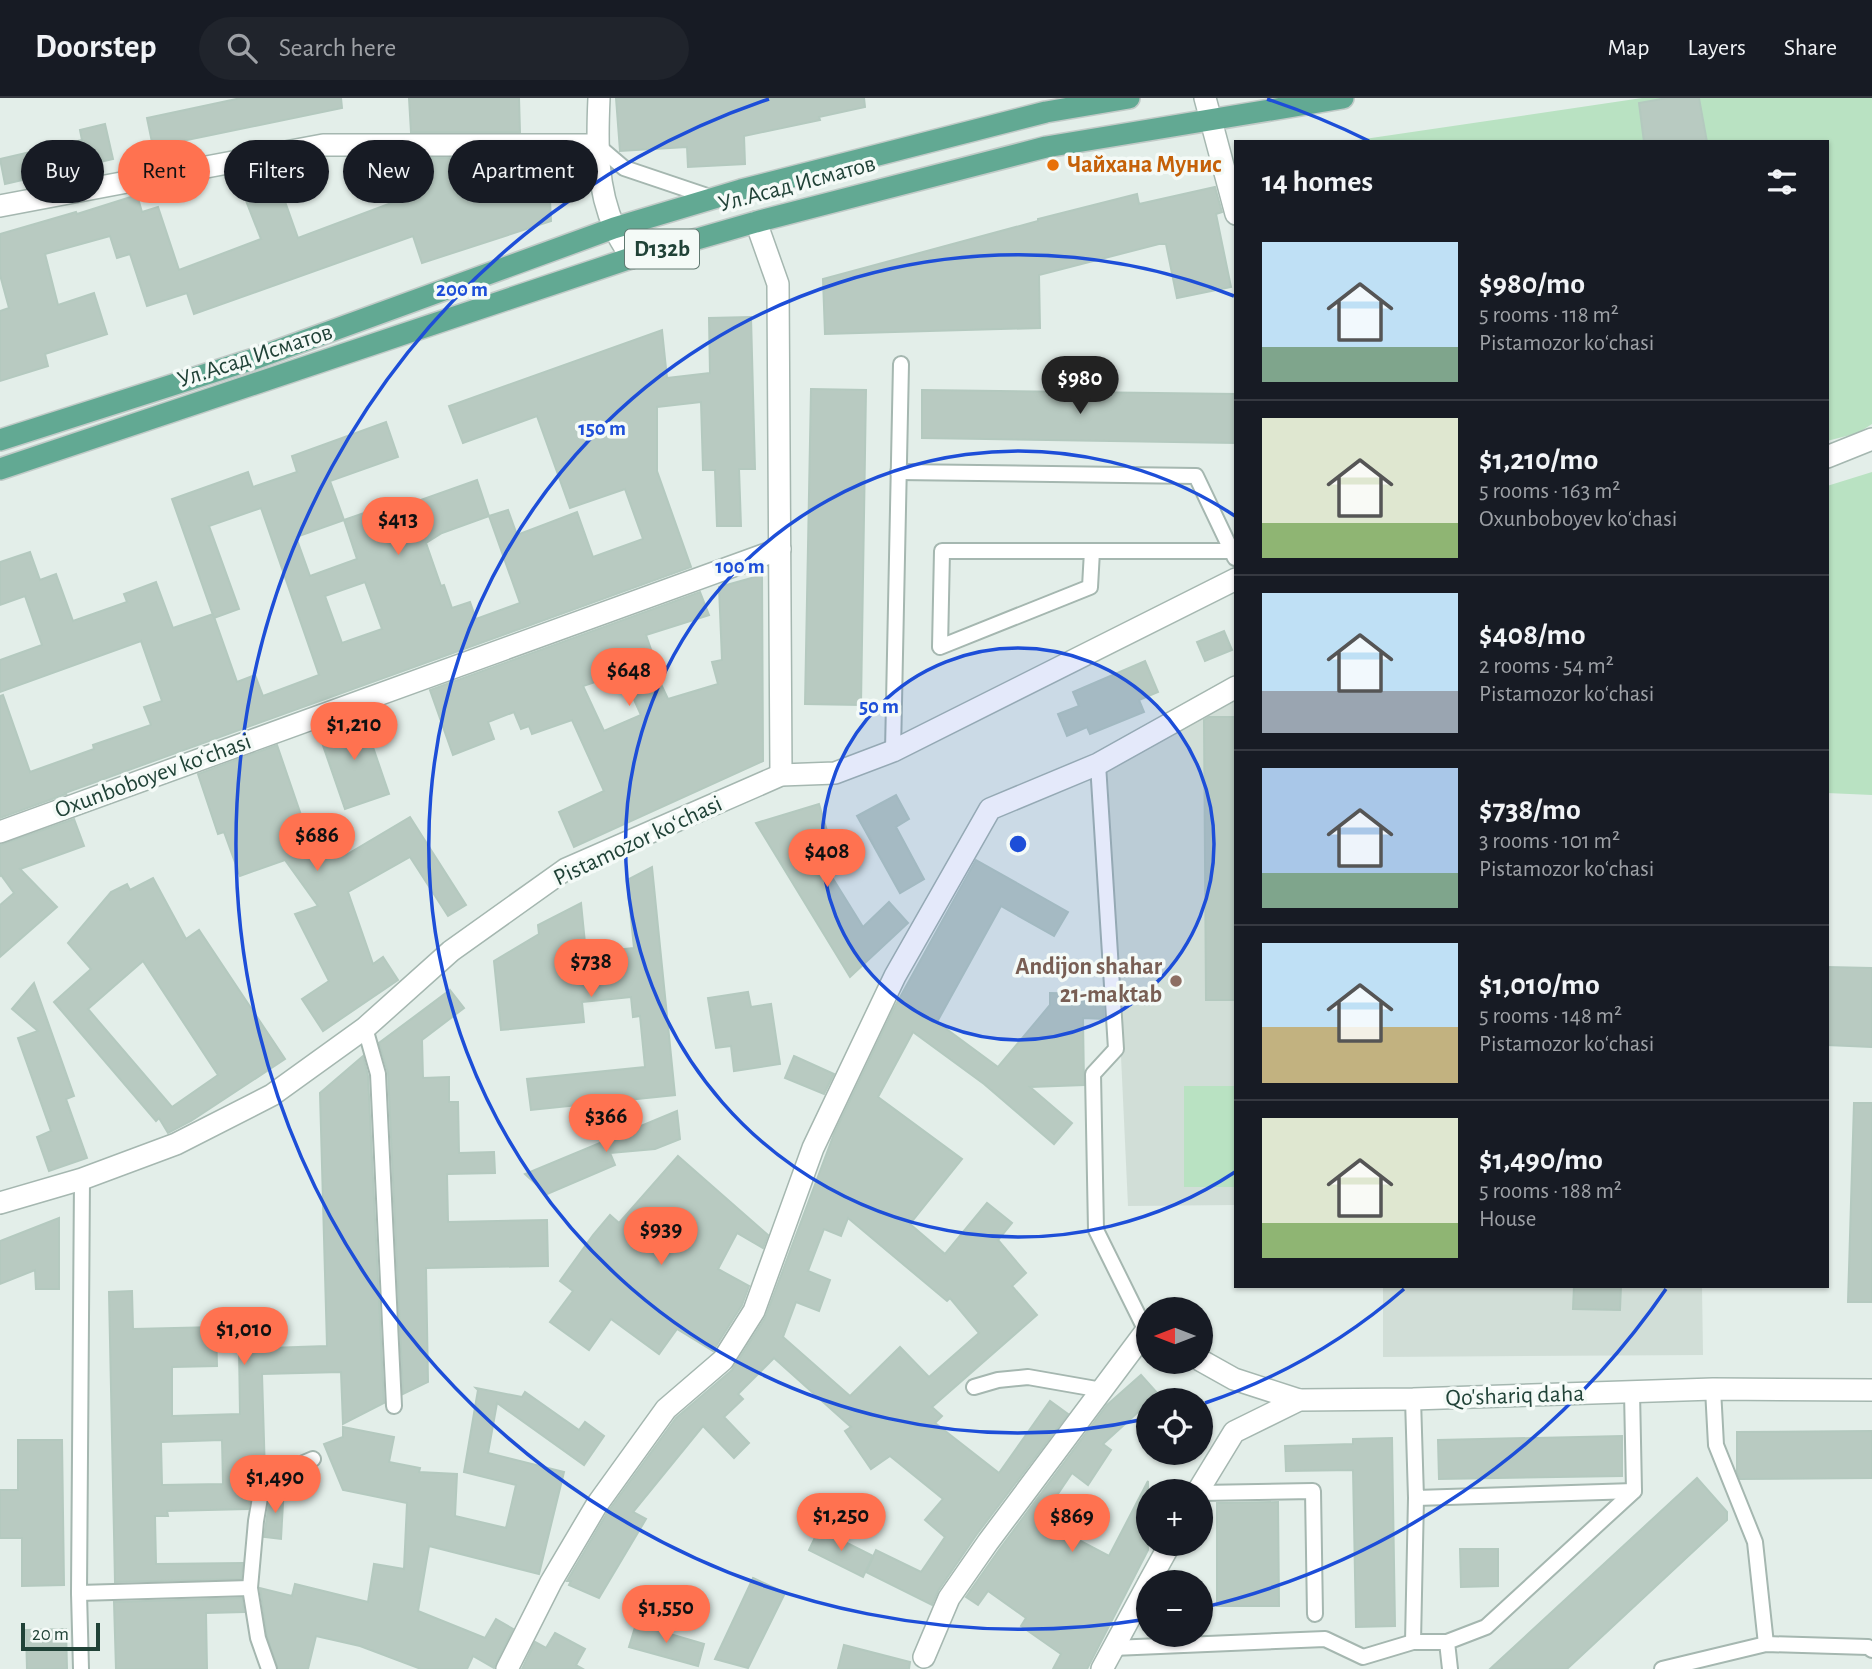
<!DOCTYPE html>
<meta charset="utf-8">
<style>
:root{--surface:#171b24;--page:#20242c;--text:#f1f3f6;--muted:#9ea1a6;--line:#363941;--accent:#ff7250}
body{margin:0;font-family:"Alegreya Sans",sans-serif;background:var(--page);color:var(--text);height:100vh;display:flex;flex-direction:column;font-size:26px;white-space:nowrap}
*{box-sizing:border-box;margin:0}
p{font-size:23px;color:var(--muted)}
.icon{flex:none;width:38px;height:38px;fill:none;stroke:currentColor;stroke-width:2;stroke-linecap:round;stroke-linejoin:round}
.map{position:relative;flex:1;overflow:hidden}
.panel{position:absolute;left:1234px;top:42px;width:595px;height:1148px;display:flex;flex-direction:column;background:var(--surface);border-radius:0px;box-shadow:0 2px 5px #0004}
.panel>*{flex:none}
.banner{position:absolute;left:21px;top:42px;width:665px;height:63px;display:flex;gap:14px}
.needle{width:46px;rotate:270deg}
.controls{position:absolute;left:1136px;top:1199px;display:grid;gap:14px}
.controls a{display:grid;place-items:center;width:77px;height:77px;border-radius:50%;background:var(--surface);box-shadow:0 2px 5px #0004;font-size:35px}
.scale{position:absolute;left:21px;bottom:18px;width:79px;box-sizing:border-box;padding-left:7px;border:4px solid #204237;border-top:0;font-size:19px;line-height:24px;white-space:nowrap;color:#204237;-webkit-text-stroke:5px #f4faf7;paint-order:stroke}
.price{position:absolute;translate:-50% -60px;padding:0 16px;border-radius:24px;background:var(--accent);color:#111;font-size:23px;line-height:46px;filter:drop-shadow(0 2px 4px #0008)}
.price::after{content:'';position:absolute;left:50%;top:42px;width:21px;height:16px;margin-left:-10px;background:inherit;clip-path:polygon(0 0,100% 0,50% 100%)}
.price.on{background:#222;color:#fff}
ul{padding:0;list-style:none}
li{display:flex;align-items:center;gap:21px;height:175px;padding:0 28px}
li+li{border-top:2px solid var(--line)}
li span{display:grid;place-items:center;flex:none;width:196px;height:140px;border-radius:0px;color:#555}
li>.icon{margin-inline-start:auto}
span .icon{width:84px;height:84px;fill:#fffc;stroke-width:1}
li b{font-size:30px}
h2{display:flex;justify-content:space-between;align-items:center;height:84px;padding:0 28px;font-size:30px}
.pill{padding:0 24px;border-radius:32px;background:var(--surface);box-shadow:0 2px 5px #0004;font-size:24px;line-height:63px}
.pill.on{background:var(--accent);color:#111}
header{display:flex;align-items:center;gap:42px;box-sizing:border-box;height:98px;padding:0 35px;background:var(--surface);border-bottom:2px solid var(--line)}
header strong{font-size:33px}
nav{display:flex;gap:38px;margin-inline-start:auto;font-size:24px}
.search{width:490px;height:63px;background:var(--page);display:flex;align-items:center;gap:18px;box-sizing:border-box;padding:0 24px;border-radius:38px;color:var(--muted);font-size:26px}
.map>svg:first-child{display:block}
.built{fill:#d1ded7}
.green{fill:#b9e2c2}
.building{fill:#b8cac1;stroke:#b4c9bf;stroke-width:2;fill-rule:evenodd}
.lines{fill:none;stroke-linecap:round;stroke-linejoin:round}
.service-casing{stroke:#a5b7b0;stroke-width:18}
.minor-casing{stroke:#a5b7b0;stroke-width:24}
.primary-casing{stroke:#c1cac7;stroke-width:24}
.service{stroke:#fff;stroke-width:14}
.minor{stroke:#fff;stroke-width:21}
.primary{stroke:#62a993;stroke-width:21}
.ring{fill:none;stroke:#1d4ed8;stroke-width:3.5}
.food-dot{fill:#e8710a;stroke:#f4faf7;stroke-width:2.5}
.education-dot{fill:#8d6e63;stroke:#f4faf7;stroke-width:2.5}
.labels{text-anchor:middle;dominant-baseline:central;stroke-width:7;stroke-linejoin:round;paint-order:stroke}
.shield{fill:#f4faf7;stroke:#607971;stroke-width:2}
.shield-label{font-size:23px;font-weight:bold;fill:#204237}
.food-label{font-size:24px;font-weight:bold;fill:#c56008;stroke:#f4faf7;text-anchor:start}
.street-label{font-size:24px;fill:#204237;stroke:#f4faf7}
.education-label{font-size:24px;font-weight:bold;fill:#785e54;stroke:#f4faf7;text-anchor:end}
.centre{fill:#1d4ed8;stroke:#f4faf7;stroke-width:3.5}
.ring-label{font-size:21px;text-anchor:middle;font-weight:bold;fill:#1d4ed8;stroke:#f4faf7;stroke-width:7;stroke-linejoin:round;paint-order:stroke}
</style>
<header>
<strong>Doorstep</strong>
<div class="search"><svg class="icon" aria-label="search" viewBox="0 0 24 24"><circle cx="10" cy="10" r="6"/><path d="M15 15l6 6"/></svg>Search here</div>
<nav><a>Map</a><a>Layers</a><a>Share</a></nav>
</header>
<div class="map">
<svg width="1872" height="1571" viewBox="0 0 1872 1571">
<rect width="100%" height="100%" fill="#e3eee9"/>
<g class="built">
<path d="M1235 594V1107L1128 1108 1107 660Z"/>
<path d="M1383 1188H1702L1703 1257 1383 1259Z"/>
</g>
<g class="green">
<path d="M1642 0H1872V326L1858 335 1827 343V44H1344Z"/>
<path d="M1872 374V697L1827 695V388Z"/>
<rect x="1184" y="988" width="51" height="101"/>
</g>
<g class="building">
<path d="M241 0H341L342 10 153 49 147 20Z"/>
<path d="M409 0H519L520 34H411Z"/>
<path d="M616 0H864L865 9 819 19 820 22 744 38 745 66 688 69 687 49 620 53Z"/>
<path d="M1667 0H1699L1707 44H1644L1639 5Z"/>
<path d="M105 26 113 61 5 86 0 61 82 42 80 32Z"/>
<path d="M412 60H548L551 123 422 165 413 138 194 216 187 195 147 208 130 156 117 160 110 138 45 156 58 207 94 195 107 236 45 256 48 268 0 283V213L9 210 0 177V136L76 114 77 116 137 97 142 114 158 109 179 172 261 141 236 77 273 70 298 140 402 101 401 61Z"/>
<path d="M1215 89 1222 114 1216 116 1231 189 1177 200 1166 146H1159L1039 177 1040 230 825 236 823 181 1038 123V121L1137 96 1139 106Z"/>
<path d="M751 219 755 371H739L741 428H717L715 372H703L701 304 657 309V373L691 469 65 695 66 696 0 720V598L3 597 30 674 94 651 93 647 151 627 144 609 162 603 141 543 0 594V562L42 547 25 498 0 507V464L30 454 40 482 56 476 73 523 127 504 124 496 156 484 173 530 213 516 237 584 255 577 263 598 319 577 261 410 209 428 239 511 214 520 172 401 248 374 253 389 297 374 292 358 386 324 398 359 330 383 344 422 364 415 370 434 417 418 412 405 477 382 489 418 508 412 517 437 577 414 593 459 643 441 625 391 570 410 537 318 463 345 449 308 662 232 667 280 710 275 709 220ZM489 418 520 505 476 521 470 504 452 510 444 487 441 488 426 445 442 435ZM344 422 357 461 310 478 296 439ZM365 484 382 531 342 545 325 498Z"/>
<path d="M811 291 866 292 861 607 805 606Z"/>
<path d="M922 292 1236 296V345L922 340Z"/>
<path d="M762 477 763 663 574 749 559 714 604 693 572 622 532 636 529 628 521 631 514 614 488 624 494 641 453 657 430 592 700 494 709 517 646 537 655 563 651 565 668 601 718 586 712 564 722 562 719 489ZM622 575 641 617 604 633 583 588Z"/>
<path d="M1224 533 1232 552 1205 563 1197 544Z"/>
<path d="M1145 563 1158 594 1139 602 1144 614 1090 636 1087 629 1067 638 1058 616 1079 608 1073 594Z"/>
<path d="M362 617 389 696 345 711 318 633Z"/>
<path d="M1209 619H1236V902H1206L1204 622Z"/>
<path d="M277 647 313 752 338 743 346 757 410 719 466 807 448 818 410 759 348 794 373 866 383 859 398 882 323 933 302 901 329 883 295 816 318 808 285 762 240 778 224 734 218 736 198 676Z"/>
<path d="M896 697 909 721 896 729 924 781 900 795 857 718Z"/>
<path d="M819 706 828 736 809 742 863 829 889 804 908 825 850 879 756 725Z"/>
<path d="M74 721 84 748 20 771 57 809 0 859V807L14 795 1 777 0 778V747Z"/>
<path d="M976 762 1068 814 1054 838 1001 808 937 924 998 969 1050 907V895L1103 896 1104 921 1083 920 1084 987 1030 989 1072 1025 1054 1046 984 986 913 934 878 999 962 1061 910 1126 945 1156 987 1105 1012 1125 998 1142 1026 1175 1012 1188 1037 1217 932 1309 942 1318 935 1325 999 1375 1050 1303 1068 1316 977 1436 938 1493 932 1507 866 1474 876 1452 921 1474 945 1439 925 1422 943 1401 890 1358 871 1371 845 1333 851 1329 774 1260 738 1296 743 1301 724 1319 749 1345 734 1360 703 1328 633 1414 646 1421 599 1500 569 1487 571 1483H567L607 1415 676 1320 732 1272 765 1220 834 1036 893 912ZM848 1120 947 1203 950 1200 979 1235 929 1279 900 1249 850 1298 783 1239 796 1204 819 1213 830 1182 808 1173 824 1131 841 1138Z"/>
<path d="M652 769 675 997 531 1012 527 981 645 969 640 918 633 919 631 899 582 904 584 924 501 932 494 863 539 836 538 827 581 805 586 855 634 850 627 782Z"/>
<path d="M153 780 186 841 199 832 285 961 191 1023 168 1035 159 1020 156 1023 54 904 91 871 68 845 111 794 127 786 130 792ZM143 863 218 977 172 1009 88 911Z"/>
<path d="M1827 869 1872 870V949L1827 947Z"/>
<path d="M34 885 74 998 66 1001 87 1060 49 1073 37 1039 51 1033 18 940 38 933 12 911Z"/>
<path d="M450 892 464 910 422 942 423 980 449 979V1004H458L459 1055 494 1054 495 1075 447 1076 448 1124 547 1122 548 1168 426 1170 428 1284 403 1296 388 975 379 945Z"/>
<path d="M748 894 751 909 771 906 780 966 734 973 731 948 716 950 708 900Z"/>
<path d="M363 958 368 978 384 1305 343 1326 341 1274 262 1276 265 1376 252 1392 248 1411 167 1413 168 1418H155L156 1466 243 1465 241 1481 115 1484 109 1194 132 1193 133 1231 216 1229 217 1268 172 1269V1318L240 1316 239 1251 327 1248 320 995ZM222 1342 223 1386 162 1387 161 1344Z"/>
<path d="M794 958 834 976 824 996 785 980Z"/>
<path d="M1854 1005H1872V1204H1848Z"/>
<path d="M677 1013 680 1041 655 1051 610 1055 615 1067 547 1096 525 1076Z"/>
<path d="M678 1058 768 1137 763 1150 737 1135 718 1171 749 1188 742 1207 713 1253 677 1231 659 1256 611 1221 589 1252 550 1224 573 1193 560 1183 593 1137 610 1117 619 1125Z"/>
<path d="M59 1120V1191H36L35 1172 0 1186V1143Z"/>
<path d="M1574 1188H1621L1620 1212 1573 1211Z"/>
<path d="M1141 1277 1158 1296 1151 1302H1148V1305L1103 1346 1111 1352 1088 1387 1072 1375 1039 1424 1075 1450 1079 1442 1109 1458 1148 1383V1452L1087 1571H1053L1061 1556 1021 1528 1026 1520 988 1493 978 1507 966 1499 999 1452 1107 1307Z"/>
<path d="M476 1290 522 1299 525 1294 579 1332 585 1324 604 1338 584 1367 497 1305 488 1355 564 1374 539 1476 429 1448 418 1513 485 1540 496 1521 513 1531 494 1570 473 1558 467 1571H421L360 1548 316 1538 308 1571H278L267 1538 260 1490 292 1498 295 1486 368 1504 374 1466 404 1471 407 1405 343 1392 324 1346 343 1339V1329L394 1339 389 1364 420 1370 419 1374 457 1376 455 1418 506 1430 516 1387 464 1374 478 1292Z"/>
<path d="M1872 1333V1380L1740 1381 1737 1374V1334Z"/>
<path d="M1622 1338V1378L1439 1381 1438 1342Z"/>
<path d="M1392 1340 1395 1528 1356 1529 1353 1372 1286 1373 1285 1348 1353 1346V1341Z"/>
<path d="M18 1342H62L64 1487 22 1488V1440H0V1392H18Z"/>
<path d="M1697 1380 1727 1414V1422L1567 1571H1490Z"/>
<path d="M281 1387H284L281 1441 264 1439 270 1398Z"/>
<path d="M1278 1404 1279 1508H1217V1405Z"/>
<path d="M819 1431 873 1458 863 1479 809 1452Z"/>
<path d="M1460 1451H1498V1488L1461 1489Z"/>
<path d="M753 1480 785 1495 748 1570 715 1561Z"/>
<path d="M242 1500 244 1514 206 1515 207 1571H116L114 1504Z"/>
<path d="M636 1526 704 1546 698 1568 629 1549Z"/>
<path d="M66 1531 67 1571H27L26 1532Z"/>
<path d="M555 1535 585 1551 576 1567 583 1571H522L535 1544 546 1550Z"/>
<path d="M844 1547 910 1564 909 1571H838Z"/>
</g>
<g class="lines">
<defs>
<g id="service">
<path d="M597 47 624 70 713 100"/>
<path d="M898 374 1196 378 1235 460"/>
<path d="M1092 453 1090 489 940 549 942 453H1232"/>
<path d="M893 653 901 266"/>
<path d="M1098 666 1116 951 1093 976 1096 1132 1146 1233"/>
<path d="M365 930 378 976 394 1308"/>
<path d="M974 1289 998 1282 1028 1279 1102 1292"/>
<path d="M1713 1291 1716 1347 1755 1444 1766 1546"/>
<path d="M1413 1301 1416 1400 1634 1393"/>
<path d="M1200 1395 1313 1393 1315 1516"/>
<path d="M1416 1400 1413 1544H1447"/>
<path d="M79 1495 250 1490"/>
<path d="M1113 1550 1325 1541 1363 1559 1413 1544"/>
<path d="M81 1571 79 1495 82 1081"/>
<path d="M269 1571 258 1540 250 1490 256 1423 261 1394 278 1376 313 1361"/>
<path d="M1450 1571 1447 1544 1486 1529 1634 1393 1632 1294"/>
<path d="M1662 1571 1766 1546 1868 1549 1872 1552"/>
</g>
<g id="minor">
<path d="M599 0C597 44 596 90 615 131 619 141 626 150 631 160"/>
<path d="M1205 0 1236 116"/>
<path d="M0 108 323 47H597"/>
<path d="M756 124 778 186 781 677"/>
<path d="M1827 359 1872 341"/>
<path d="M0 734 780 451"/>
<path d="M0 1105 82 1081 176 1046 272 997 365 930 451 853 566 771 781 677 835 675 893 653 1236 481"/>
<path d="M1200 1262 1234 1281 1299 1302"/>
<path d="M1198 1393 1234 1334 1299 1302 1413 1301 1713 1291 1872 1292"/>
<path d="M1149 1484 1170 1446"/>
<path d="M924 1559 949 1500 988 1444 1146 1233 1148 1234"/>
<path d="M507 1571 551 1484 596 1408 666 1311 723 1262 754 1213 813 1050 895 878 990 711 1098 666 1236 589"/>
<path d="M1102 1571 1148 1486"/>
</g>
<g id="primary">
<path d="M0 342 257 260 614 130 741 92 1046 14 1129 0"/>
<path d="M0 371 631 160 756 124 1046 49 1343 0"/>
</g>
</defs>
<use href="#service" class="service-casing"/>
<use href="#minor" class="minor-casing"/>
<use href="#primary" class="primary-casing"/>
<use href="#service" class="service"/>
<use href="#minor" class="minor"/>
<use href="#primary" class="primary"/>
</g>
<circle cx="1018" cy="746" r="196" fill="#1d4ed8" fill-opacity=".12"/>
<g class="ring">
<circle cx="1018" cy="746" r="196"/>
<path d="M1235 1074A393 393 0 1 1 1235 418"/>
<path d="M1404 1191A589 589 0 0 1 1205 1305M1145 1321A589 589 0 1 1 1234 198"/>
<path d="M1666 1191A786 786 0 0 1 1201 1510M1148 1521A786 786 0 0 1 769 1M1267 1A786 786 0 0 1 1369 43"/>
</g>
<circle class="food-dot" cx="1053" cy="67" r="7"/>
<circle class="education-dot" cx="1176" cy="883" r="7"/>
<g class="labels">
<rect class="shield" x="625" y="131.5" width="74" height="39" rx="5"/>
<g class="shield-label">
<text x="662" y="151">D132b</text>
</g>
<g class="food-label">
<text x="1067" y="67">Чайхана Мунис</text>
</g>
<g class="street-label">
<text transform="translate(797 86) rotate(-15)">Ул.Асад Исматов</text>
<text transform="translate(255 258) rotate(-18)">Ул.Асад Исматов</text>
<text transform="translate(153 678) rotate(-20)">Oxunboboyev koʻchasi</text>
<text transform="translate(638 743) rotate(-25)">Pistamozor koʻchasi</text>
<text transform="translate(1515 1298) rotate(-2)">Qo'shariq daha</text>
</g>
<g class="education-label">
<text x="1162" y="869">Andijon shahar<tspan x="1162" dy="28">21-maktab</tspan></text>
</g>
</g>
<circle cx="1018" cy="746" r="10" class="centre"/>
<g class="ring-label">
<text x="462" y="198">200 m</text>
<text x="602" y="337">150 m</text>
<text x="740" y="475">100 m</text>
<text x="879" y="615">50 m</text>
</g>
</svg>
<div class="controls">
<a><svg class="needle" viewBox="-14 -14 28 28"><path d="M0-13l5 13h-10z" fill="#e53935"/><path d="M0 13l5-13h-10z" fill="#9ea1a6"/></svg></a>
<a><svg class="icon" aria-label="locate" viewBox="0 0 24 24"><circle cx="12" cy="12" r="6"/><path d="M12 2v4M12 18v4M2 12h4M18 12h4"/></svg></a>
<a>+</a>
<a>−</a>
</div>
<div class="scale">20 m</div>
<b class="price on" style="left:1080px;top:318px">$980</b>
<b class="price" style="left:398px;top:459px">$413</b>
<b class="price" style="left:629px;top:610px">$648</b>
<b class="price" style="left:354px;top:664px">$1,210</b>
<b class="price" style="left:317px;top:775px">$686</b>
<b class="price" style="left:827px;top:791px">$408</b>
<b class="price" style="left:591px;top:901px">$738</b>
<b class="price" style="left:606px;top:1056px">$366</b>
<b class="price" style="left:661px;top:1169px">$939</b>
<b class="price" style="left:244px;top:1269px">$1,010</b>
<b class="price" style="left:275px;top:1417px">$1,490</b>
<b class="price" style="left:841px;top:1455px">$1,250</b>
<b class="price" style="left:1072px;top:1456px">$869</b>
<b class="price" style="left:666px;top:1547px">$1,550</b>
<div class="banner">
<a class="pill">Buy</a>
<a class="pill on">Rent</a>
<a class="pill">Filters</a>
<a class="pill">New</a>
<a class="pill">Apartment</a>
</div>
<section class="panel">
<h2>14 homes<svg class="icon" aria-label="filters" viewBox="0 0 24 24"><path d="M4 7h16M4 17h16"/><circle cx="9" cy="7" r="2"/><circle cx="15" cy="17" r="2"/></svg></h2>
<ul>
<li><span style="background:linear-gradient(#bfe0f5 75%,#7fa58c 0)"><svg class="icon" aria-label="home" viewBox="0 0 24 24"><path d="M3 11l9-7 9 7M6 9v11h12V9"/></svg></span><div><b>$980/mo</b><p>5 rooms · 118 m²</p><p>Pistamozor koʻchasi</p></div></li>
<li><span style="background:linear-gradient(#dfe7d0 75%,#8fb573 0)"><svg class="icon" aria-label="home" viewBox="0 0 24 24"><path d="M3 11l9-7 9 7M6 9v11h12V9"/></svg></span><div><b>$1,210/mo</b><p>5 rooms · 163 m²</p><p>Oxunboboyev koʻchasi</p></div></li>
<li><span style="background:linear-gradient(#bfe0f5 70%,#9aa5b1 0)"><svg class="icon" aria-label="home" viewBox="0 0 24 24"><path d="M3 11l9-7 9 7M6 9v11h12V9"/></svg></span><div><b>$408/mo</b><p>2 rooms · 54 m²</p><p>Pistamozor koʻchasi</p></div></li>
<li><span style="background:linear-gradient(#a9c7e8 75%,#7fa58c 0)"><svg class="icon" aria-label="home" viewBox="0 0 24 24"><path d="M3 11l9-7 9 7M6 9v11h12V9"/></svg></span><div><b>$738/mo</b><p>3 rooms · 101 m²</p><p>Pistamozor koʻchasi</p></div></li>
<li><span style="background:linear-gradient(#bfe0f5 60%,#c2b280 0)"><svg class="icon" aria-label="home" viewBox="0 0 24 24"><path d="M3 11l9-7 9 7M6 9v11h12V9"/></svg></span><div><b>$1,010/mo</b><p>5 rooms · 148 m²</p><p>Pistamozor koʻchasi</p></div></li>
<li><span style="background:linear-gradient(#dfe7d0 75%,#8fb573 0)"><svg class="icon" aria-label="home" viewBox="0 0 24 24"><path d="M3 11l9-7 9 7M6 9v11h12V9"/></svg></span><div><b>$1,490/mo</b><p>5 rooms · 188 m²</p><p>House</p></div></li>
</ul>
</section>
</div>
